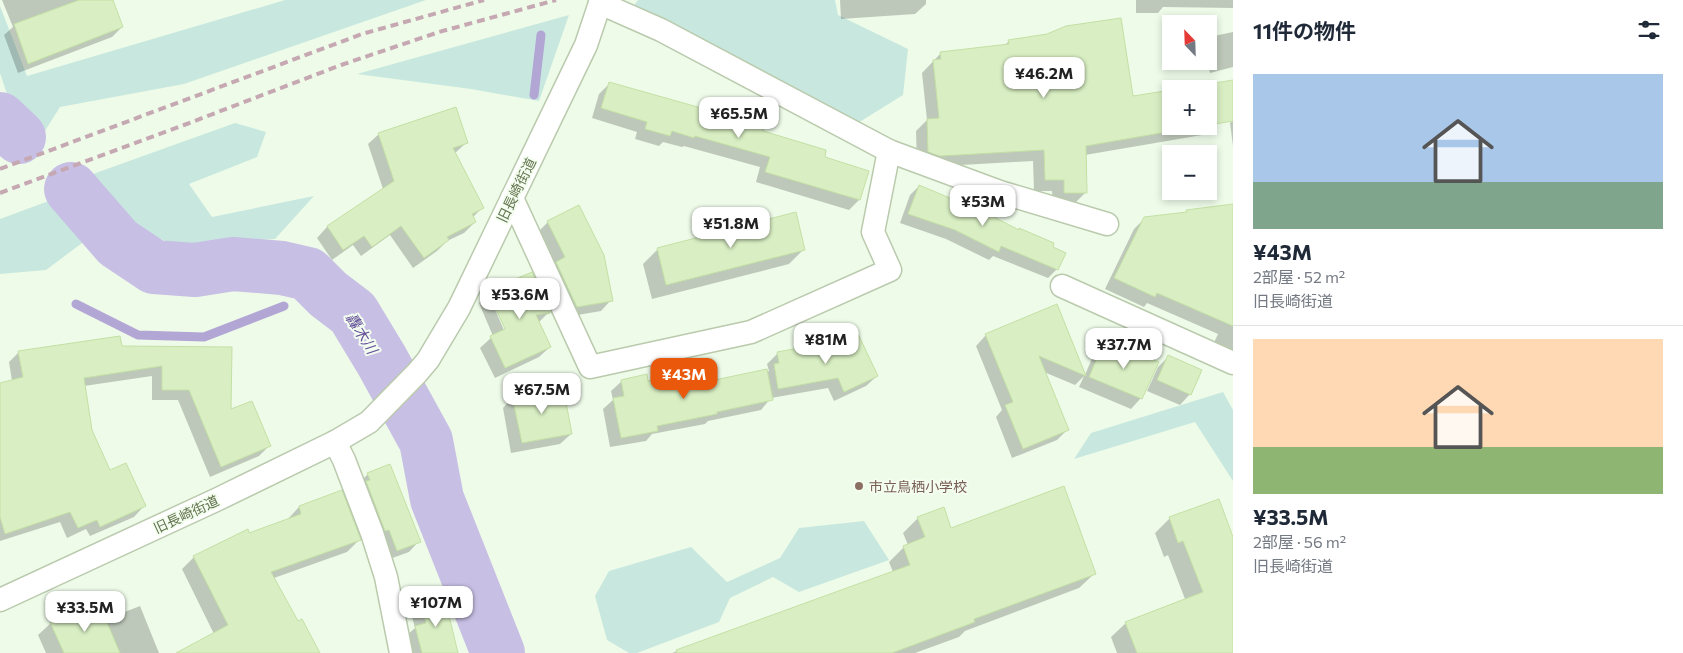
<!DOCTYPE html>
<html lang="ja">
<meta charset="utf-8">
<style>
:root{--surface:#fff;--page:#f6f6f7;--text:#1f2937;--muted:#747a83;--line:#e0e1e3;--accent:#ea580c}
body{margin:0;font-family:Commissioner,"Noto Sans JP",sans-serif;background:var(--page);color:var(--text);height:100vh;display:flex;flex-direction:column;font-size:19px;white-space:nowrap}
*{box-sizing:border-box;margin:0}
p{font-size:16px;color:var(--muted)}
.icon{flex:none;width:28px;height:28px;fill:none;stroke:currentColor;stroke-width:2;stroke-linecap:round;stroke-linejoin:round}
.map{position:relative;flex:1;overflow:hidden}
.side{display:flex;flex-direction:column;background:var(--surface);width:450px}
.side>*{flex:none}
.needle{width:32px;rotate:337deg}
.fabs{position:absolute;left:1162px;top:15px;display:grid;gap:10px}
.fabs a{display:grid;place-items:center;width:55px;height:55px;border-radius:0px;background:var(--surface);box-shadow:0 2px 8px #0003;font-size:25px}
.price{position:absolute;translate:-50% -42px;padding:0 11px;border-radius:10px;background:#fff;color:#222;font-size:16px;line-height:32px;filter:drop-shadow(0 1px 2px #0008)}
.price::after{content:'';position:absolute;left:50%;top:30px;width:15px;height:11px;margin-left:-8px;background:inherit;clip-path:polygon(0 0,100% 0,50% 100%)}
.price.on{background:var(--accent);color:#fff}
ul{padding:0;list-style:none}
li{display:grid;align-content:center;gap:10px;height:265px;padding:0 20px}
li+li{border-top:1px solid var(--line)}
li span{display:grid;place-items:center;height:155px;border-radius:0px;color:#555}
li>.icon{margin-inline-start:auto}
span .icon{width:90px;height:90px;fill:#fffc;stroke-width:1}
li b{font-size:21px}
h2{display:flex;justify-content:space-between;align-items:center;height:60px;padding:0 20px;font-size:21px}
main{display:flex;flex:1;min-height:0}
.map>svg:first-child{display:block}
.green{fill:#c8e8df}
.shadow{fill:#0003;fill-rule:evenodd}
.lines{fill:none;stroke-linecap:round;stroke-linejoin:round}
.stream{stroke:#b2a6d5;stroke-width:9}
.river{stroke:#c8bfe4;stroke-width:54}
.building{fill:#d9efc3;stroke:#c3e0a4}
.street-casing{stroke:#bacaad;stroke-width:25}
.street{stroke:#fff;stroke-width:22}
.rail{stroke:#c5a8b2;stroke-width:4;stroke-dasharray:8 5;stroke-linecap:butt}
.education-dot{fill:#8d6e63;stroke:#f4fef0;stroke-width:2}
.labels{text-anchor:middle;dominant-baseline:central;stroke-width:4;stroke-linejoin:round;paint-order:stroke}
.street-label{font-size:14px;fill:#63744e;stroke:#f4fef0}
.education-label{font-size:14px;fill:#785e54;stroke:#f4fef0;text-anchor:start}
.water-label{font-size:15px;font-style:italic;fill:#66539a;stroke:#f4fef0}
</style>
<main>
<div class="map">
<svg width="1233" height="653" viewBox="0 0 1233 653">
<rect width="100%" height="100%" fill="#eefbe9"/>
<g class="green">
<path d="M285 0H426L184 84 60 107 43 134 7 94 0 73V6L27 76Z"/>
<path d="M638 0H835L838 15 908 49 903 95 853 126 629 12Z"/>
<path d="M569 15 539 101 471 89 357 74Z"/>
<path d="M235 123 266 132 257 157 189 184 212 217 314 196 275 239 174 245 134 227 79 179Z"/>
<path d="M54 199 90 237 46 270 0 274V219Z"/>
<path d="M1223 392 1233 410V481L1195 422 1074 459 1091 433Z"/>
<path d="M864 521 889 560 799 592 773 577 730 598 719 622 637 653H629L607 640 595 596 609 571 691 547 727 582 780 558 799 528Z"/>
</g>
<g class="shadow">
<path d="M2 0H112L122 27 112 37 18 73 4 35 13 27Z"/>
<path d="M840 0H926V4L915 14 841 19Z"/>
<path d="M1136 0H1233V8L1163 7 1158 13H1136Z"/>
<path d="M1233 32V67L1210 73 1207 61H1209V42L1214 36Z"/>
<path d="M1009 41 1132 98 1171 91V126H1209V89L1213 85 1219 122 1208 134 1085 155 1086 192 1074 204H1053L1052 191H1034L1033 161 927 167 917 163 916 131 927 120 922 73 941 53 1004 46Z"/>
<path d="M610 83 762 132 823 158 868 171 859 200 849 210 756 182 760 167 684 146 682 147 663 142 659 146 635 139 637 132 592 118 599 94Z"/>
<path d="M1233 120V146L1230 123Z"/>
<path d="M379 134 466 143 454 154 482 208 473 217 475 222 464 233 447 241 437 251 413 268 390 235 361 256 353 245 332 260 317 238 327 227 383 189 368 144Z"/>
<path d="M919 186 1018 231 1020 229 1051 247 1057 269 1048 278 993 256 989 260 946 239 900 223 910 195Z"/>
<path d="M1233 205V359L1211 349 1218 334 1147 303 1144 307 1105 289 1134 229 1145 218 1212 211 1216 207Z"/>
<path d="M548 222 611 300 601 311 566 317 538 232Z"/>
<path d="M658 249H804L789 264 652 299 643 264Z"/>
<path d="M489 292 549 312 538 323 550 347 539 357 495 378 480 348 493 336 479 303ZM489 295H491L509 334 506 335Z"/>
<path d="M1057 306 1085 375 1093 356 1103 346 1112 349 1116 345 1141 398 1131 409 1079 387 1084 376 1075 385 1044 372 1067 430 1057 440 1012 458 996 417 1002 410 976 346 986 335Z"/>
<path d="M120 348H231L230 411 269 446 259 456 210 477 178 400H152V376L84 386 90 430 109 471 144 506 134 517 90 536 86 529 67 538 60 522 0 541V385L12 381 9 362 19 352Z"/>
<path d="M778 353 816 354 877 376 866 386 834 401 828 388 771 398 761 410 708 421 705 424 652 434 646 441 610 447 603 409 613 400 611 391 622 381 647 383 680 382 690 386 766 373 769 371 767 364Z"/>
<path d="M1169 356 1190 394 1180 405 1147 391 1158 367Z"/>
<path d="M513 397 571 434 560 444 511 453 503 408Z"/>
<path d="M390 466 419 541 409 552 387 560 357 485 368 474Z"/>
<path d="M1218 501 1233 541V653H1117L1111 637 1126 623 1185 599 1168 555 1164 557 1155 533 1170 518Z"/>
<path d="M299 507 359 540 347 552 274 578 314 653H179L214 634 182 569 194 557 287 520Z"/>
<path d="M918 518 1094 574 1079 588 965 631 959 637 915 653H672L893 572 889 562 904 547 908 545 903 533Z"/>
<path d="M443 597 457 653H409L405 637 415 628 411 613 421 602Z"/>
<path d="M140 606 159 653H46L38 635 51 623 73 620H104Z"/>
</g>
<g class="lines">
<g class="stream">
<path d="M534 95 541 35"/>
<path d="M76 304 138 335 204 337 284 306"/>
</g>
<g class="river">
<path d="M0 119 19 137"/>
<path d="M71 189 118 243 154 267 195 270 233 264 282 268 308 274 328 294 353 313 382 361 426 441 437 499 498 653"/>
</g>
</g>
<g class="building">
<path d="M79 0H113L123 27 28 64 14 24Z"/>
<path d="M1121 18 1133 96 1171 90V126H1201L1086 146 1087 193H1064V180H1045L1044 150 940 156 928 152 927 119 939 118 933 60 941 59 940 52 1009 44 1008 40 1047 34 1066 26Z"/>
<path d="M1233 80V121L1209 125V89H1180Z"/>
<path d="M609 82 765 126 763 131 826 150 825 157 869 171 860 200 765 172 770 157 695 136 694 138 672 131 670 136 645 129 647 122 601 108Z"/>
<path d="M456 107 468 143 453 148 484 208 472 214 476 222 447 237 449 240 424 258 401 226 372 247 364 236 343 250 327 226 394 181 378 133Z"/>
<path d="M919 185 990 215 1019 230V228L1054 243 1053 247 1066 253 1058 270 1001 246 999 252 955 230 908 214Z"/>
<path d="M1233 204V326L1157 293 1155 297 1114 278 1144 217 1187 212 1186 210Z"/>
<path d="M579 205 604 255 613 301 577 307 556 262 565 257 547 221Z"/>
<path d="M796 212 805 250 666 285 657 248Z"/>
<path d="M532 272 550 313 536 315 551 347 505 368 490 336 505 329 488 291Z"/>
<path d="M1057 304 1086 376 1039 356 1069 430 1023 449 1005 405 1013 402 985 334Z"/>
<path d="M858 334 878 376 844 392 838 378 778 389 774 364 779 363 777 352 816 345 817 352Z"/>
<path d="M120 336 122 346 232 347 231 409 252 401 271 446 221 467 189 390H162V366L84 378 92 430 110 470 126 463 146 506 100 527 97 520 78 528 70 512 5 534 0 517V383L23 377 18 351Z"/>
<path d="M1103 344 1114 349 1116 344 1159 362 1142 399 1089 377Z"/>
<path d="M1168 355 1202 370 1191 395 1157 380Z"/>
<path d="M767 369 773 400 717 412V414L657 426 658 431 621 438 613 398 624 396 621 380 647 374 648 381 680 375 681 381 690 379 691 385Z"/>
<path d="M563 387 572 434 522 443 512 396Z"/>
<path d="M390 464 421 542 397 551 389 530 385 531 366 481 370 480 367 473Z"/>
<path d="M1064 486 1096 574 974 619 975 622 892 653H677L676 650 910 565 903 546 925 537 917 517 944 507 951 528Z"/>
<path d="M342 490 361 540 271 572 298 621 302 619 320 653H176L228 625 193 556 248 529 249 533 301 514 299 506Z"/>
<path d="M1219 499 1233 537V653H1137L1125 622 1203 592 1183 541 1178 543 1169 517Z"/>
<path d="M444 595 458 653H422L415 626 426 623 421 601Z"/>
<path d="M100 606 120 653H64L50 622 71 613 73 618Z"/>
</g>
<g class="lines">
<defs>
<g id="street">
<path d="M600 3 661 30 889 151 1000 192 1107 224"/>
<path d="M512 198 590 367 751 332 890 270 873 232 889 151"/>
<path d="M1062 286 1233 363"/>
<path d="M335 442 344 460 372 533 386 577 401 653"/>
<path d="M0 600 216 500 335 442 369 422 417 373 428 360 459 308 586 45 601 0"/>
</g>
</defs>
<use href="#street" class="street-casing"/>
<use href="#street" class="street"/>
<g class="rail">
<path d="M0 169 362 34 484 0"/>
<path d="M0 193 184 125 341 65 439 32 556 0"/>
</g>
</g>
<circle class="education-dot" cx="859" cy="486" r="5"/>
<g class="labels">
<g class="street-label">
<text transform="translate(516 190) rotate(-64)">旧長崎街道</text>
<text transform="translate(186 514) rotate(-25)">旧長崎街道</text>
</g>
<g class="education-label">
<text x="869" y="486">市立鳥栖小学校</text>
</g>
<g class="water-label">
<text transform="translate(362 333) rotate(58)">轟木川</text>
</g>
</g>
</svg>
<div class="fabs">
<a><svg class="needle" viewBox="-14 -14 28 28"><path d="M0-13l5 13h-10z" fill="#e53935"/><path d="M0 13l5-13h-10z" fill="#747a83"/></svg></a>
<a>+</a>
<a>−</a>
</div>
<b class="price" style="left:1044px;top:99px">¥46.2M</b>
<b class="price" style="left:739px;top:139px">¥65.5M</b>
<b class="price" style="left:983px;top:227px">¥53M</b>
<b class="price" style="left:731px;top:249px">¥51.8M</b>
<b class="price" style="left:520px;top:320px">¥53.6M</b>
<b class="price" style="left:826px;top:365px">¥81M</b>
<b class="price" style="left:1124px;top:370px">¥37.7M</b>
<b class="price on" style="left:684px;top:400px">¥43M</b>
<b class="price" style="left:542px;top:415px">¥67.5M</b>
<b class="price" style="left:436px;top:628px">¥107M</b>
<b class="price" style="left:85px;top:633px">¥33.5M</b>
</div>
<section class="side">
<h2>11件の物件<svg class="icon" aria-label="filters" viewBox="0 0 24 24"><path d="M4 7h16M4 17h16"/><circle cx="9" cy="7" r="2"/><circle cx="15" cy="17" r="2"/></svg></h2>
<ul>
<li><span style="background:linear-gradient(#a9c7e8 70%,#7fa58c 0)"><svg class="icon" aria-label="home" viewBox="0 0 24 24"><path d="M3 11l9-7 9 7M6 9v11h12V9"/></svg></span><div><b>¥43M</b><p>2部屋 · 52 m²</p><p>旧長崎街道</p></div></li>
<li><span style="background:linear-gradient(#ffd9b3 70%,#8fb573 0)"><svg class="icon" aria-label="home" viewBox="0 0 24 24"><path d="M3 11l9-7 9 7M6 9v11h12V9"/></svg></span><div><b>¥33.5M</b><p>2部屋 · 56 m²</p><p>旧長崎街道</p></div></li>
</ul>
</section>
</main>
